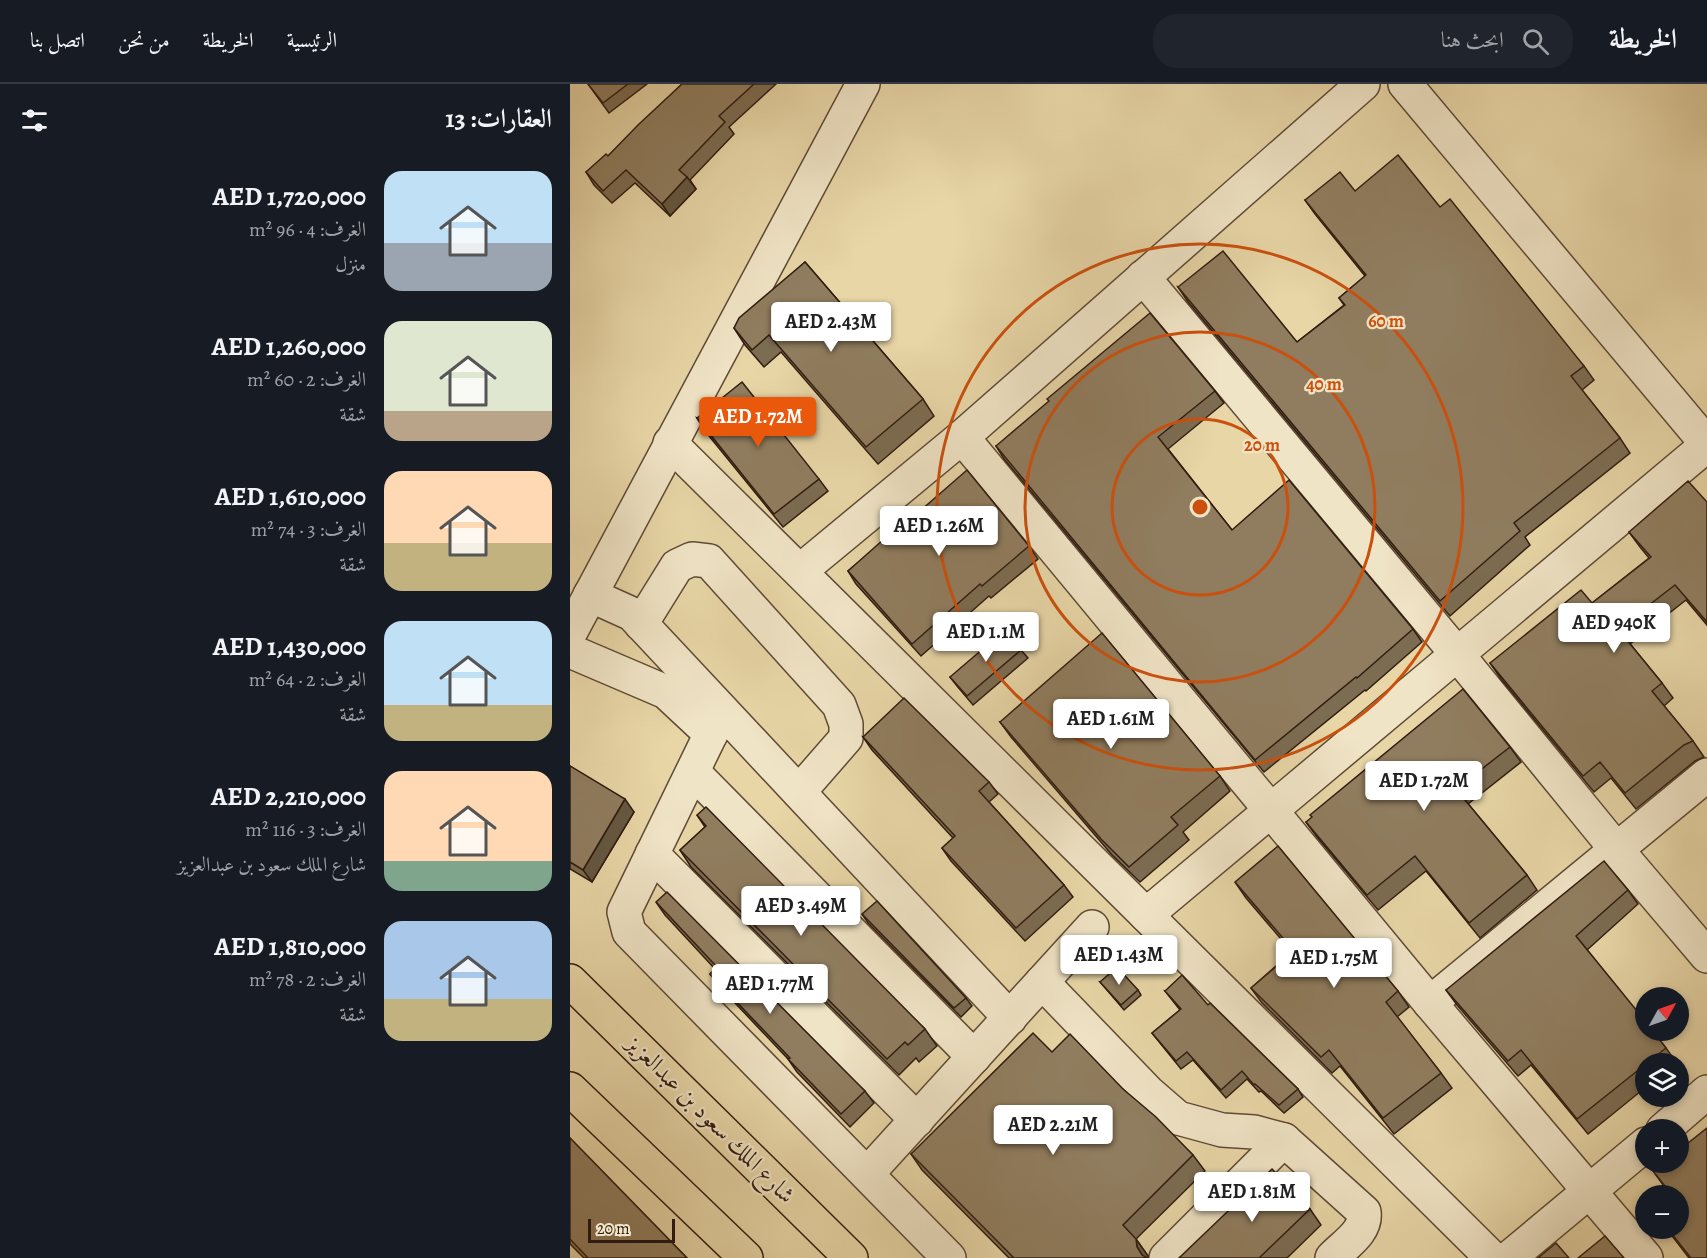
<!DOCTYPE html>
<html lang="ar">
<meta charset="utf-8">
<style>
:root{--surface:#171b24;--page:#20242c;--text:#f1f3f6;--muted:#9ea1a6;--line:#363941;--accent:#ea580c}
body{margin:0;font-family:Alegreya,Amiri,serif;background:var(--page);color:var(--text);direction:rtl;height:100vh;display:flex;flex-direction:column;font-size:22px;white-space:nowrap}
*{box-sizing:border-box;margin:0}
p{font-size:20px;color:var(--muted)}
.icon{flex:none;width:33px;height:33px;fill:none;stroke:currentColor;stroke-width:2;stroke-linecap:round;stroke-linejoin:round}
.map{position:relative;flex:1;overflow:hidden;direction:ltr}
.side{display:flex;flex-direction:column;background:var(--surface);width:570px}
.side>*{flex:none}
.needle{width:39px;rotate:50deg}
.tools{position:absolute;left:1065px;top:903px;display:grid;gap:12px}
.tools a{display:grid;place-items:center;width:54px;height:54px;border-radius:50%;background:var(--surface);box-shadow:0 3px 9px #0003;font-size:30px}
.scale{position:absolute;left:18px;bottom:15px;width:87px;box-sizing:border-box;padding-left:6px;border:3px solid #301c10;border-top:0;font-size:16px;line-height:21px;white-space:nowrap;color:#301c10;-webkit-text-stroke:4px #f0e4c6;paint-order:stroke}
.price{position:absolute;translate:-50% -51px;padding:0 14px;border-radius:6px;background:#fff;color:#222;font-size:20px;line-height:39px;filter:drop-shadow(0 2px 3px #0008)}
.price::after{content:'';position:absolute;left:50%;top:36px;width:18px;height:14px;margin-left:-9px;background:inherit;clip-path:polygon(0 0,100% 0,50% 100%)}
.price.active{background:var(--accent);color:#fff}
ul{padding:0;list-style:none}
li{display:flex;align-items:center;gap:18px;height:150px;padding:0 18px}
li span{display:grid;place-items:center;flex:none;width:168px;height:120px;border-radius:18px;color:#555}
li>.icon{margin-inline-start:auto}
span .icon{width:72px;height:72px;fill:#fffc;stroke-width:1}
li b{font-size:26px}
h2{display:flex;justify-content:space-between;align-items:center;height:72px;padding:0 18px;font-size:26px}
header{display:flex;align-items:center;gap:36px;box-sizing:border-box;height:84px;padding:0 30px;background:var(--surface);border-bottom:2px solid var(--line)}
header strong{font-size:28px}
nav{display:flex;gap:33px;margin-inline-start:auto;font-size:21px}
.search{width:420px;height:54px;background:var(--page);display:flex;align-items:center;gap:15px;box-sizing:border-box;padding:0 21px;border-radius:24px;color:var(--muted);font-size:22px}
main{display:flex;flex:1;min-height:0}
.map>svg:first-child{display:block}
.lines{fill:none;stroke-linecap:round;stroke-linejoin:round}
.minor-casing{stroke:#5e4a36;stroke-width:36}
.major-casing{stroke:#301c10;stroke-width:36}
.minor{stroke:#f0e4c6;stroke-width:33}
.major{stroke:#e8d6a7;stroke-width:33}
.wall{fill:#7c6c52;stroke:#301c10;stroke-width:1.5}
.shaded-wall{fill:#655842;stroke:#301c10;stroke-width:1.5}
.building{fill:#907d5f;stroke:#301c10;stroke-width:1.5}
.ring{fill:none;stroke:#cc500d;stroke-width:3}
.labels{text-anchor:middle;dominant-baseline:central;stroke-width:4.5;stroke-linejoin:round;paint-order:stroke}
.street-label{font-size:24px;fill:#301c10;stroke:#f0e4c6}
.centre{fill:#cc500d;stroke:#f0e4c6;stroke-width:3}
.ring-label{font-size:18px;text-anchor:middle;font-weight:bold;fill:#cc500d;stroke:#f0e4c6;stroke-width:4.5;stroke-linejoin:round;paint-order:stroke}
</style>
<header>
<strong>الخريطة</strong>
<div class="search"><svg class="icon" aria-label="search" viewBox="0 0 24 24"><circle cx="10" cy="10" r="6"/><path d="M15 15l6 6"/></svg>ابحث هنا</div>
<nav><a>الرئيسية</a><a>الخريطة</a><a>من نحن</a><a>اتصل بنا</a></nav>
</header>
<main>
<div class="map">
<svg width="1137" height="1174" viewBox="0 0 1137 1174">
<rect width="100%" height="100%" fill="#e8d6a7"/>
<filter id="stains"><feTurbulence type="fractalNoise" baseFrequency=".00333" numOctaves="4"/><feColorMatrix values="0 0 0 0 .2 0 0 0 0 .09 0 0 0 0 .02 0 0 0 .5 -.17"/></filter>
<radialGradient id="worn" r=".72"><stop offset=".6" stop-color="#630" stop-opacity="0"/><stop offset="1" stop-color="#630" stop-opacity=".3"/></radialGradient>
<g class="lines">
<defs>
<g id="minor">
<path d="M835 0 1137 360"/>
<path d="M573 193 887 570 1046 765 1137 872"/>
<path d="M392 353 860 919 1076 1174"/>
<path d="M100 359 922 1174"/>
<path d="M230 487 392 353 793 0"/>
<path d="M20 511 62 530 440 934"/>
<path d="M71 540 107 482 122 475 139 477 269 621 276 640V654L229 708"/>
<path d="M0 549 293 0"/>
<path d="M0 567 96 608 141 650"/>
<path d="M152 627 54 828 59 848 379 1174"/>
<path d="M123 688 404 973"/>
<path d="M82 770 347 1036"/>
<path d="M576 831 1137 361"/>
<path d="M472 898 578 1008 608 1034 652 1046 684 1048 714 1056 794 1128C797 1148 774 1161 762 1174"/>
<path d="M860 919 1137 691"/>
<path d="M1093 1046 1137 1008"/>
<path d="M297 1090 522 843"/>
<path d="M596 1174 714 1056"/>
<path d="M939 1174 1076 1060"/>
</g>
<g id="major">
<path d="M0 897 281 1174"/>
<path d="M0 1005 176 1174"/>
</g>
</defs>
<use href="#minor" class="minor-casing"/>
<use href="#major" class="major-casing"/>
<use href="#minor" class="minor"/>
<use href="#major" class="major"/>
</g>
<g class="wall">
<path d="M18 0H77L39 29Z"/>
<path d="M112 0H206L159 43 164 50 120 96 126 105 100 132 65 99 42 119 24 101 16 88 38 72Z"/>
<path d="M785 107 870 123 1014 282 1024 296 1012 306 1050 354 1060 369 955 453 960 461 880 532 618 218 608 203 727 258 774 221 769 214 795 192 745 130 735 116Z"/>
<path d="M235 178 353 315 364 332 308 380 211 268 194 283 175 261 164 244Z"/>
<path d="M645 307 654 319 598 365 662 446 843 545 852 558 796 607 795 606 694 688 434 375 426 362Z"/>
<path d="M127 334 249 395 258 407 213 443 135 347Z"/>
<path d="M1137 418V541L1116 516 1060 560 1092 599 1103 614 1094 622 1123 657 1134 673 1125 677 1066 725 1041 694 1024 708 931 595 920 579 1022 519 1079 474 1070 463 1059 448Z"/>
<path d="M342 434 459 462 468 475 421 514 419 512 351 572 286 500 278 487Z"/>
<path d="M451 566 458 574 403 621 387 602 380 593Z"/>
<path d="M430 638 650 692 660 707 613 748 619 756 570 798 542 771 441 653Z"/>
<path d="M293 653 419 698 428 710 419 718 494 801 503 813 455 857 381 777 372 764 383 754 302 666Z"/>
<path d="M940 663 951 678 898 720 957 791 967 806 910 854 856 787 808 826 747 753 736 738Z"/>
<path d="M0 682 64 728 22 798 0 785Z"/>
<path d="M127 731 355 945 367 962 349 978 346 974 329 991 121 783 110 766 135 743Z"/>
<path d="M665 798 828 907 839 923 827 933 871 989 882 1004 824 1050 770 982 762 989 692 919 681 904 722 868 676 814Z"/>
<path d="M1058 806 1068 820 1017 866 1096 964 1106 978 1105 980H1076V1003L1018 1050 961 981 948 992 887 921 876 906Z"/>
<path d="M86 818 295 1007 304 1019 280 1043 227 988 218 975 149 902 140 890 145 885 95 831Z"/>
<path d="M292 830 396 914 402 922 391 933 298 839Z"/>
<path d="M530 898 568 906 571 911 554 926Z"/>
<path d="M595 907 638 921 728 1005 733 1013 714 1029 691 1007 689 1008 677 995 656 1014 623 976 611 985 582 949 610 926Z"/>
<path d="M482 968 553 1005 623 1071 635 1087 566 1155 578 1172V1174H439L352 1086 341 1070Z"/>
<path d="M0 1054 117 1174H14L0 1160Z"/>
<path d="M1095 1078 1137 1174H1119L1096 1144H1108V1112H1101L1083 1087Z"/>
<path d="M740 1125 751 1141 717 1174H609Z"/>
</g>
<g class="shaded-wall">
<path d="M117 93 126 105 100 132 92 120Z"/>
<path d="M55 715 64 728 22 798 13 786Z"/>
<path d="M566 1155 578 1172V1174H574L567 1163Z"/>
</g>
<g class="building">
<path d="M18 0H58L33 19Z"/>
<path d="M112 0H184L149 32 155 38 109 86 117 93 92 120 56 86 33 107 16 88 36 70 38 72 68 41Z"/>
<path d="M828 71 870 123 880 115 1014 282 1001 292 1050 354 944 439 950 447 870 517 608 203 653 167 727 258 775 221 769 214 796 191 735 116 770 88 785 107Z"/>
<path d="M235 178 353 315 296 363 199 251 182 266 164 244 169 234Z"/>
<path d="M580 229 645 307 588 353 662 446 719 396 843 545 787 594 786 593 685 676 426 362 479 317 477 315Z"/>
<path d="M172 298 249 395 204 430 127 334Z"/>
<path d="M397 386 459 462 412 502 410 500 342 560 278 487 340 432 342 434Z"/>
<path d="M1118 397 1137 418V538L1105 501 1048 545 1092 599 1082 607 1123 657 1114 661 1055 709 1030 678 1013 692 920 579 1011 506 1022 519 1081 473 1059 448Z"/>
<path d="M435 546 451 566 397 612 380 593Z"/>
<path d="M532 549 650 692 601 733 608 741 559 783 531 755 430 638Z"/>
<path d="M893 605 940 663 886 705 957 791 899 839 845 772 797 811 736 738 742 733 740 731Z"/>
<path d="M334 614 419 698 409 707 494 801 446 844 372 764 385 752 293 653Z"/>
<path d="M0 682 55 715 13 786 0 778Z"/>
<path d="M136 723 355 945 338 961 335 958 317 975 110 766 136 742 127 731Z"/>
<path d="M708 762 828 907 816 918 871 989 813 1034 759 966 751 973 681 904 724 867 665 798Z"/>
<path d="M1034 777 1058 806 1006 852 1076 938V946H1082L1096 964 1007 1035 951 966 938 977 876 906Z"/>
<path d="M97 808 295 1007 271 1030 218 975 220 974 140 890 147 883 86 818Z"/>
<path d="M307 817 396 914 384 924 292 830Z"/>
<path d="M547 883 568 906 551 921 530 898Z"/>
<path d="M612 891 638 921 640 919 728 1005 709 1021 685 1000 684 1001 672 987 651 1006 617 968 606 977 582 949 611 925 595 907Z"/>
<path d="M463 949 482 968 500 950 553 1005 586 1033 623 1071 553 1141 566 1155 567 1163 572 1171 577 1174H444L341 1070Z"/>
<path d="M1137 1044V1174H1121L1097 1144H1108V1112H1103L1083 1087 1095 1078H1108V1067Z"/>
<path d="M0 1054 117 1174H18L0 1155Z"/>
<path d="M702 1085 740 1125 689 1174H609Z"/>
<path d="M1035 1152 1054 1174H1008Z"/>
<path d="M986 1159 999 1174H968Z"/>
</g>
<g class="ring">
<circle cx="630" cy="423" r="88"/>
<circle cx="630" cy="423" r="175"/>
<circle cx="630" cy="423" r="263"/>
</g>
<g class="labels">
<g class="street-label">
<text transform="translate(141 1035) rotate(45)">شارع الملك سعود بن عبدالعزيز</text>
</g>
</g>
<circle cx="630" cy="423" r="9" class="centre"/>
<g class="ring-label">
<text x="816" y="243">60 m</text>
<text x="754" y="306">40 m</text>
<text x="692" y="367">20 m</text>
</g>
<rect width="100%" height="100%" filter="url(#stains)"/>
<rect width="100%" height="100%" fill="url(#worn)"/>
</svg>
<div class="tools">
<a><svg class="needle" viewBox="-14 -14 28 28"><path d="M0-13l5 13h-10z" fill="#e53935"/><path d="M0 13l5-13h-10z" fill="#9ea1a6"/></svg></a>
<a><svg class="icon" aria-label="layers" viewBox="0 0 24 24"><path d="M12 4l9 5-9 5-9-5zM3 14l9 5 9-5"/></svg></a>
<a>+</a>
<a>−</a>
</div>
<div class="scale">20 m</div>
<b class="price" style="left:261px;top:269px">AED 2.43M</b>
<b class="price active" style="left:188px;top:364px">AED 1.72M</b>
<b class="price" style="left:369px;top:473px">AED 1.26M</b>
<b class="price" style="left:1044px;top:570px">AED 940K</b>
<b class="price" style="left:416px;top:579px">AED 1.1M</b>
<b class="price" style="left:541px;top:666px">AED 1.61M</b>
<b class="price" style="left:854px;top:728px">AED 1.72M</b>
<b class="price" style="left:231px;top:853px">AED 3.49M</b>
<b class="price" style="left:549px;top:902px">AED 1.43M</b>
<b class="price" style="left:764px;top:905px">AED 1.75M</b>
<b class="price" style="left:200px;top:931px">AED 1.77M</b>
<b class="price" style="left:483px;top:1072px">AED 2.21M</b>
<b class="price" style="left:682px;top:1139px">AED 1.81M</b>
</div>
<section class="side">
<h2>العقارات: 13<svg class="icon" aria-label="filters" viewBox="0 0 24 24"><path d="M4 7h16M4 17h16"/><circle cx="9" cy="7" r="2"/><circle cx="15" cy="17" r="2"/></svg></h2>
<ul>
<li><span style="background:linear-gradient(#bfe0f5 60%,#9aa5b1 0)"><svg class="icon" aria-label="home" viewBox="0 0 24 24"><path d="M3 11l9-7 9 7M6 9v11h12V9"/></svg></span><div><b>AED 1,720,000</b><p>الغرف: 4 · 96 m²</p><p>منزل</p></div></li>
<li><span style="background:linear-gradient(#dfe7d0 75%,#b9a48a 0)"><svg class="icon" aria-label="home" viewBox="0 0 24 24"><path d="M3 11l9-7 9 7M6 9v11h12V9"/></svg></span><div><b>AED 1,260,000</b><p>الغرف: 2 · 60 m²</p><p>شقة</p></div></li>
<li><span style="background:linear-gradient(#ffd9b3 60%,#c2b280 0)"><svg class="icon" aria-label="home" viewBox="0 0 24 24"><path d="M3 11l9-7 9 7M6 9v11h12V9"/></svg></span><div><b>AED 1,610,000</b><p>الغرف: 3 · 74 m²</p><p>شقة</p></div></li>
<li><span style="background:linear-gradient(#bfe0f5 70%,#c2b280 0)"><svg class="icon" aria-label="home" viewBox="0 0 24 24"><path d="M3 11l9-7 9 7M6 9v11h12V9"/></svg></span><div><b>AED 1,430,000</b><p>الغرف: 2 · 64 m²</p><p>شقة</p></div></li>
<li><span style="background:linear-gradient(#ffd9b3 75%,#7fa58c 0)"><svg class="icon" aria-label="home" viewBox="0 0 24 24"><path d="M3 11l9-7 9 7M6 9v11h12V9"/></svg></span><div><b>AED 2,210,000</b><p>الغرف: 3 · 116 m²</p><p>شارع الملك سعود بن عبدالعزيز</p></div></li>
<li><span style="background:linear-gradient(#a9c7e8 65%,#c2b280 0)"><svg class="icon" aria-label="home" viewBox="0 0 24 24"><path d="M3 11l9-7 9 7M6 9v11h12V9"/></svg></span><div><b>AED 1,810,000</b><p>الغرف: 2 · 78 m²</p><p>شقة</p></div></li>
</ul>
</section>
</main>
